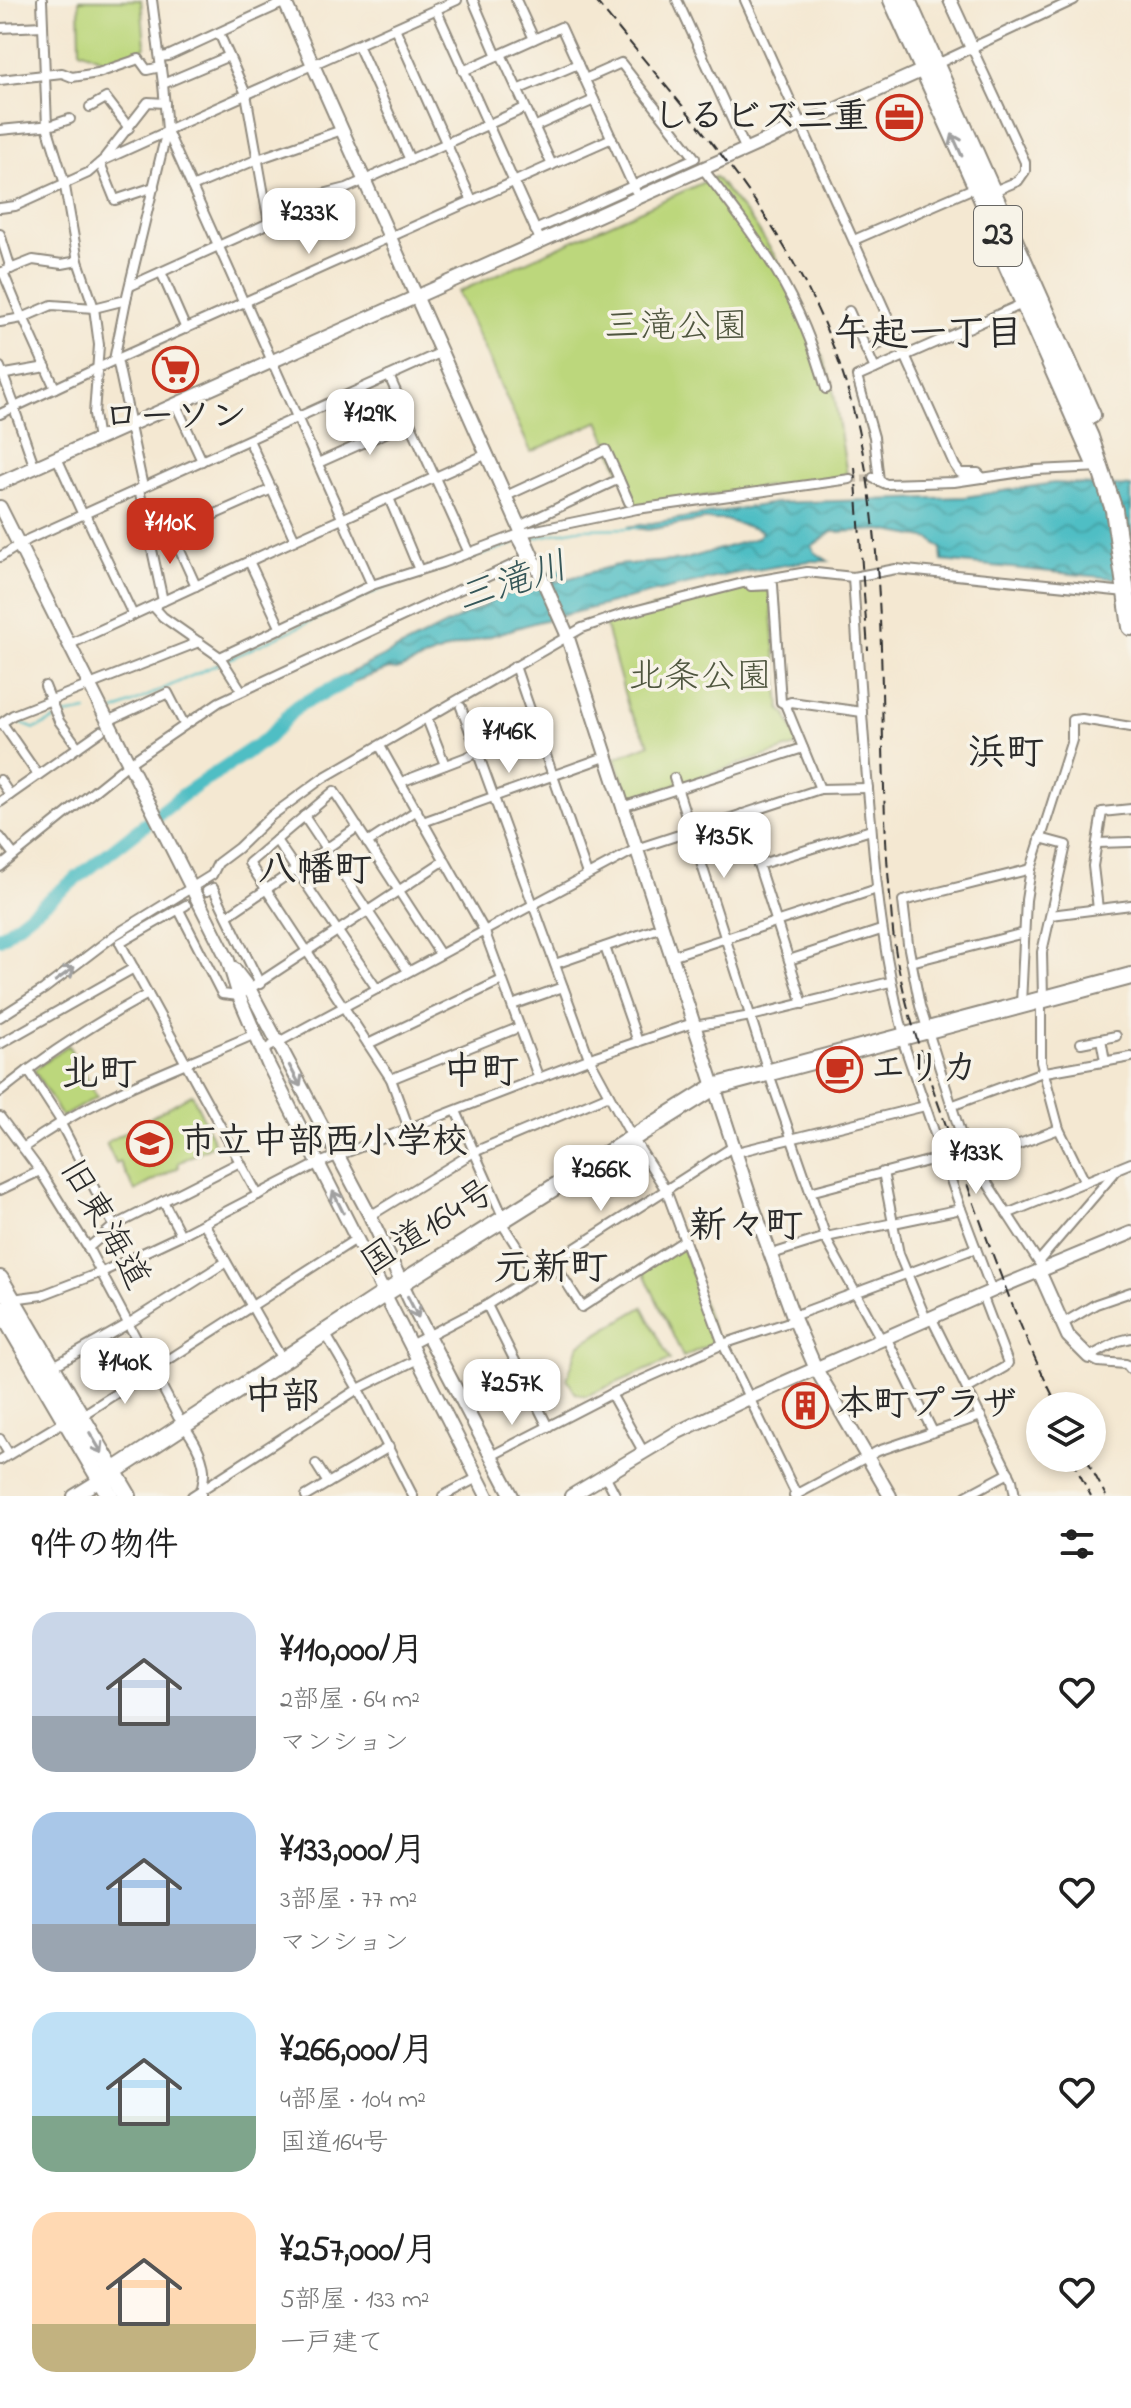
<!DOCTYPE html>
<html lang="ja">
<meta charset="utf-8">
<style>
:root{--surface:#fff;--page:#f6f6f6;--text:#222;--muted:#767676;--accent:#c8321e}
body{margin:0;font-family:"Indie Flower","Klee One",sans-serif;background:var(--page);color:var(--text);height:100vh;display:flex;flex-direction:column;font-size:30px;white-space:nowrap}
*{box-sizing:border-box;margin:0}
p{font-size:26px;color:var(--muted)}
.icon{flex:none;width:44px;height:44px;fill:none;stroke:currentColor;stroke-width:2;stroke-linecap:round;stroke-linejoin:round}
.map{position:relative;height:1496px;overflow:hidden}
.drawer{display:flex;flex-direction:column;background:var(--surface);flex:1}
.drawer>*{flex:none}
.fabs{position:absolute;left:1026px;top:1392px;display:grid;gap:16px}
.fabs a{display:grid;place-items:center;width:80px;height:80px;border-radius:50%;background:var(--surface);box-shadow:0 4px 12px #0003;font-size:40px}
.price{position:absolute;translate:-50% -68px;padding:0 18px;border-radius:16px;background:#fff;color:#222;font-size:26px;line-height:52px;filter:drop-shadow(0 2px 4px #0008)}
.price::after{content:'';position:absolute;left:50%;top:48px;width:24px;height:18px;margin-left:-12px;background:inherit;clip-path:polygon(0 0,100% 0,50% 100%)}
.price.on{background:var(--accent);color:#fff}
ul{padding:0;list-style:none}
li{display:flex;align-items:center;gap:24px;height:200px;padding:0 32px}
li span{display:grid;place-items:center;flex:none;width:224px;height:160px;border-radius:24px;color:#555}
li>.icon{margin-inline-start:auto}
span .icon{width:96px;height:96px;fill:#fffc;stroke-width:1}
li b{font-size:34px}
h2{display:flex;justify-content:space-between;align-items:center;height:96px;padding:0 32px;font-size:34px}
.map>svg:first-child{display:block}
.green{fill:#bcd77c;stroke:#748154;stroke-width:2}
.water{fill:url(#water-waves);stroke:#3d7478;stroke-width:2}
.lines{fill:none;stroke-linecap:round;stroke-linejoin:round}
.stream{stroke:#4fbec4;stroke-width:2}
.river{stroke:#4fbec4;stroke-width:14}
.street-tunnel{stroke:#ccc2b1;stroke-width:8;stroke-dasharray:8 4;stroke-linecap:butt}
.street-casing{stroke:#908a7e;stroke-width:12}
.secondary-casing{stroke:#908a7e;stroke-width:16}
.highway-casing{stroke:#908a7e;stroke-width:20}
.street{stroke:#fff;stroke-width:8}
.secondary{stroke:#fff;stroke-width:12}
.highway{stroke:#fff;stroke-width:16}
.rail{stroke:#2b2b2b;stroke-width:2;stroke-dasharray:12 6;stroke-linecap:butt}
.oneway{stroke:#a0a0a0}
.labels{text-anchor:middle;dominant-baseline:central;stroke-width:7;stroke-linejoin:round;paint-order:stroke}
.shield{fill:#f7f3e8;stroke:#686764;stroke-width:2}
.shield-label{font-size:34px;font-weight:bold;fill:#2b2b2b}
.poi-label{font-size:36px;font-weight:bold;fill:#2b2b2b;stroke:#f7f3e8;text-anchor:start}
.park-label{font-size:36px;fill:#4f563f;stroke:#f7f3e8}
.street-label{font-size:36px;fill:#2b2b2b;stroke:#f7f3e8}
.neighbourhood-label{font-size:38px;font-weight:bold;fill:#2b2b2b;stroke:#f7f3e8}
.water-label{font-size:38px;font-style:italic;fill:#365759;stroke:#f7f3e8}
</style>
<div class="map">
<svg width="1131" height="1496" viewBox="0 0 1131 1496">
<defs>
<pattern id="water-waves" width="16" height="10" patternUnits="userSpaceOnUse" patternTransform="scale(2)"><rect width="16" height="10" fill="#4fbec4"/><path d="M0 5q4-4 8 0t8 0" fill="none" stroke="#429b9f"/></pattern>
</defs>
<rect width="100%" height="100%" fill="#f7f3e8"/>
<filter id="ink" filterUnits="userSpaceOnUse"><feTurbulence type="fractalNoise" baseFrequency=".0125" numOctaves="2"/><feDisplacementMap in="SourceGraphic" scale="16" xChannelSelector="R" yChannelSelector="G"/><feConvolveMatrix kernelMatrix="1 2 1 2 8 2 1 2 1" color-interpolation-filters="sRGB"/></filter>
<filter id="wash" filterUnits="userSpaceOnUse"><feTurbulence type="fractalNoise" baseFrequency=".006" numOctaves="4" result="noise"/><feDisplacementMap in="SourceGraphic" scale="32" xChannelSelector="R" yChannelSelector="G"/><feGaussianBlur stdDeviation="1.8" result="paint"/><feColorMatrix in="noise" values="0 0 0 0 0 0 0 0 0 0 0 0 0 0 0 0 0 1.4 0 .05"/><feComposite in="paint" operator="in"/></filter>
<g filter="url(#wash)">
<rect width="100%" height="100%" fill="#f4e8d2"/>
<g class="green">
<path d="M79 0H141L145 46 141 51 104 60 80 50Z"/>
<path d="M715 177 755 225 776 258 812 326 833 388 847 475 814 483 776 485 635 507 599 421 531 452 458 292Z"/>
<path d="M742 586 753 591 770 588 780 709 786 714 799 745 629 800 615 758 650 744 629 710 605 624 660 606Z"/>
<path d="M68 1045 97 1097 62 1117 34 1070Z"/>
<path d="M192 1094 215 1144 178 1163 179 1167 135 1191 120 1162 116 1164 106 1143Z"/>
<path d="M679 1247 683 1249 716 1339 714 1343 683 1357 643 1271Z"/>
<path d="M643 1307 670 1360 586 1396 575 1393 567 1378 579 1345Z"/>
</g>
<path class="water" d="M1054 483 1131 487V580L942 561 941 548 931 539 882 530 832 532 812 546 815 552 828 561H809L732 574 651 593 533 623 445 650 397 670 389 669 301 701 332 682 553 571 560 569 562 573 552 583 617 565 683 560 757 538 762 531 725 520H703L648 530 628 527 775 503 965 497Z"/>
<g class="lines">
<g class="stream">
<path d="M529 539 578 529 638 528"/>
<path d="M225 661 379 590 516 543"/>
<path d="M115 711 220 663"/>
<path d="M59 716 87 711"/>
<path d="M12 720 35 729 54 720"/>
</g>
<path class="river" d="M0 938 183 795 268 738 297 706 346 682"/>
</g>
</g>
<g filter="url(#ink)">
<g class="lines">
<path class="street-tunnel" d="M850 479 873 478"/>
<defs>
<g id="street">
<path d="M42 0 47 126 64 181 78 261 94 308 99 345 94 414 98 440"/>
<path d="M473 0 497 56"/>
<path d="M516 0 534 39"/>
<path d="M677 0 746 150"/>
<path d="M745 0 955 466 960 473H978L983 478"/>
<path d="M436 9 541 242"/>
<path d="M0 28 43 26"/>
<path d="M395 28 472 201"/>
<path d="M358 45 410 160"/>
<path d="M972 48 1025 162V171L1018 181 994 191"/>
<path d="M501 54 552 165"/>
<path d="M160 57 168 56 285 2"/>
<path d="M937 64 1074 0"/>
<path d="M463 71 561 27 635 190"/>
<path d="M0 80 62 73 72 77 98 73 139 59 147 70 161 67"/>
<path d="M163 84 229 56"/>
<path d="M517 90 578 64"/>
<path d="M90 107 106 98 129 128"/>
<path d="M534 127 594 100"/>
<path d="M0 130 52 125 70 119"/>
<path d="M167 130 457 0"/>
<path d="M167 131 244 303"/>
<path d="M105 157 148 102 165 103"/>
<path d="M100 163 115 200 154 187"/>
<path d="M703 169C762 245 800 294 826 389"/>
<path d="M192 187 258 159 342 130"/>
<path d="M0 208 15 206 88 173 102 161 166 132"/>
<path d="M267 208 347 188 525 108"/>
<path d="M535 230 695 158 621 63 585 79"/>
<path d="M0 234 11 269"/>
<path d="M854 240 976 187"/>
<path d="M1009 260 1003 266 1092 467"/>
<path d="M3 272 22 318"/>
<path d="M161 272 186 329"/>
<path d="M0 273 33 260 62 264 78 261"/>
<path d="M130 286 269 223 246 94 219 33"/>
<path d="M246 303 372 585"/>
<path d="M849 311 875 369"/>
<path d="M23 317 55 388"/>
<path d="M0 322 22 318 52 305 94 308 126 300 167 130 163 84 152 0"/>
<path d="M866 350 882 343"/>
<path d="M117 359 131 425"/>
<path d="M114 360 126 300"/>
<path d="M0 367 15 407"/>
<path d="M0 375 46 367"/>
<path d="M389 376 469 553"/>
<path d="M176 405 202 461"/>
<path d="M14 408 35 468"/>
<path d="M0 414 117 359 612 138"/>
<path d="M130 426 143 487"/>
<path d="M249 440 295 540"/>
<path d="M57 458 83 515"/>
<path d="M318 463 410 422"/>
<path d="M873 478 886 484 954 482 1036 470 1101 467"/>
<path d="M619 479 629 502"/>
<path d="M879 481 874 437 857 377 1020 305"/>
<path d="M139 489 163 601"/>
<path d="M506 496 606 450 619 479 519 526"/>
<path d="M389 498 419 570"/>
<path d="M85 514 133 615"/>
<path d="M172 533 196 586"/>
<path d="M150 543 272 489"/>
<path d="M0 557 29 539 442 352"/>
<path d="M249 561 281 629"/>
<path d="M853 577C858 659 863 741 871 822 877 896 885 964 904 1035"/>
<path d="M751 586 773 585 781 702 785 704"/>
<path d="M153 606 163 617 220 657 372 585 442 563 522 533 637 509 850 479"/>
<path d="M68 645 295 540 487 454"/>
<path d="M220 657 241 690"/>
<path d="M515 666 587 874"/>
<path d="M45 686 59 721 78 747"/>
<path d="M461 707 589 1058 632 1137 666 1190 723 1344 797 1496"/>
<path d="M112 719 168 693 184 724"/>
<path d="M2 723 38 775"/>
<path d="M0 724 13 715 199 642"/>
<path d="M429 724 445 765"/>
<path d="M380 746 484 930 539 1079"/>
<path d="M674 778 768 1071 828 1243 881 1339"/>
<path d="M0 780 10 795"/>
<path d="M401 782 477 753"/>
<path d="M820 789 785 704 791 702 862 712"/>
<path d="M0 802 101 731"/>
<path d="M622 807 803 748"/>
<path d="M742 814 803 1004"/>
<path d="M304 816 408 971"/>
<path d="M423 822 605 757"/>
<path d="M0 837 14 855"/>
<path d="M1040 838 1066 845 1042 952 1043 998"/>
<path d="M276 840 377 989"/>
<path d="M367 843 417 810"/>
<path d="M1097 843 1131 842"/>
<path d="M758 865 871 830"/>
<path d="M0 867 128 764 219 702 525 559V554L515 536"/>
<path d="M1031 869 903 901 908 944 920 1006 961 1135 977 1167 1043 1269"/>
<path d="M207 891 213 888 260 984"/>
<path d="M186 905 120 943 258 1195"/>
<path d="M1098 909 1093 866 1102 812 1131 809"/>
<path d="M179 910 222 994 239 996 445 860"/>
<path d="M1051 915 1131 905"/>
<path d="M227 916 358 827"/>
<path d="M605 947 638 1042"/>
<path d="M671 956 877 889"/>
<path d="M789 960 881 930"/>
<path d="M911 962 1024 933"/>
<path d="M555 964 662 927"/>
<path d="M1041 999V1062L1059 1129 1085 1182"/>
<path d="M1021 1004 1026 900 1031 869 1072 740V720L1082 719 1131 727"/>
<path d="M512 1005 563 987"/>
<path d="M0 1017 44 989 115 935 212 875 218 863 238 848 271 816 323 778 582 628 626 613 743 583 807 572 853 577 896 569 1126 592"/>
<path d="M694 1026 751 1016 890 982"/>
<path d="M901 1036 961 1209 992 1291"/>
<path d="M1101 1039 1105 1061"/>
<path d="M1081 1043 1116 1036"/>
<path d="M0 1044 134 968"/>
<path d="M368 1044 502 980"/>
<path d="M262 1051 636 849 820 789 868 788"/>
<path d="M28 1070 61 1121"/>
<path d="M391 1079 520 1027"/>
<path d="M0 1092C47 1054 95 1023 148 994"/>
<path d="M951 1106 1040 1073 1131 1057"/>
<path d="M456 1111 504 1219"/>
<path d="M0 1117 40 1171 88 1248 178 1417C189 1433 202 1450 204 1470 205 1479 201 1487 201 1496"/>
<path d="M60 1122 114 1226"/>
<path d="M409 1129 391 1079 249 863 334 791 440 954"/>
<path d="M23 1148C93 1096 176 1069 255 1034"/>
<path d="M737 1152 925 1106"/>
<path d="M974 1161 1059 1129"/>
<path d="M883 1172 899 1254 926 1319"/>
<path d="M0 1190 40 1171"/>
<path d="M810 1192 943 1157"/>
<path d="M163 1201 181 1235"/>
<path d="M1007 1214 1131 1163"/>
<path d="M370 1216 474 1152 609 1095"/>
<path d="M501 1222 535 1275"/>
<path d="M204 1223 283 1361"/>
<path d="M88 1248 114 1226 240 1162"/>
<path d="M772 1254 826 1237 961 1209"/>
<path d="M1039 1261 1116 1171"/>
<path d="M554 1263 582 1307 685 1240"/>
<path d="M0 1295 12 1299 42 1295 102 1272 181 1235 319 1163 596 1056 693 1023"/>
<path d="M487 1305 548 1427"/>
<path d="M793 1316 976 1248"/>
<path d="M931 1317 1012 1480 1015 1496"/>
<path d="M1062 1324 1096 1304 1131 1292"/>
<path d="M325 1333 358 1389 413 1496"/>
<path d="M886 1337 933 1432"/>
<path d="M410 1345 487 1305 734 1146"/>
<path d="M1089 1357 1119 1341 1131 1338"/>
<path d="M1089 1357 1098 1362 1126 1364 1131 1370"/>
<path d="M52 1367 128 1324 226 1262"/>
<path d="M967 1389 1005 1367 1008 1363 982 1295"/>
<path d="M611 1394 643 1451"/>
<path d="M81 1416 356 1239"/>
<path d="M0 1439 9 1454"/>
<path d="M491 1456 611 1394 723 1344 795 1320"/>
<path d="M0 1460 65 1421"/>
<path d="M316 1464 328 1483"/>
<path d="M605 1475 616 1496"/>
<path d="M192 1496 358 1389 418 1359"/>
<path d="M306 1496 389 1447"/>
<path d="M443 1496 477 1478"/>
<path d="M794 1496 878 1451 981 1416"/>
<path d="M966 1496 1009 1473"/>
</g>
<g id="secondary">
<path d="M284 0 566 632 753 1206 793 1316 816 1369 890 1496"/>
<path d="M950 0 972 48"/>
<path d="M0 483 930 67"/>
<path d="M0 507 228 960 239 996 268 1064 487 1496"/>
<path d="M234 969 250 990 370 1216 413 1307 512 1496"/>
<path d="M1039 1271 1068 1336 1089 1357"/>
<path d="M74 1496 100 1480"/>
<path d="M571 1496 676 1433 747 1399 1003 1286 1131 1233"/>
</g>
<g id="highway">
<path d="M892 0 1090 437 1114 510 1131 627"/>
<path d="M907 0 1092 415"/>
<path d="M0 1279 128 1496"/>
<path d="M0 1308 110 1496"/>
<path d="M100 1480 384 1294 714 1087 1131 976"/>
</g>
</defs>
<use href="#street" class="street-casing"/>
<use href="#secondary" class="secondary-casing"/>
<use href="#highway" class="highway-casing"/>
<use href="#street" class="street"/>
<use href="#secondary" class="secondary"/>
<use href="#highway" class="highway"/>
<g class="rail">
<path d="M595 0C690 118 794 224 842 372 894 528 876 709 888 872 891 904 892 938 899 970 915 1048 945 1120 971 1195 997 1267 1023 1338 1058 1406"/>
<path d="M855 467 868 650"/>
<path d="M1071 1458 1091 1496"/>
<path d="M1086 1458 1106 1496"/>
</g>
</g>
<defs><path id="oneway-shaft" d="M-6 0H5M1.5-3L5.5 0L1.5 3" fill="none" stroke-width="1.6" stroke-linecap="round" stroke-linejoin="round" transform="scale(2)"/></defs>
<g class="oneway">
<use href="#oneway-shaft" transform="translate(957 145) rotate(-114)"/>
<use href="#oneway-shaft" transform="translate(65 974) rotate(-36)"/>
<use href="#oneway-shaft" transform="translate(295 1076) rotate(62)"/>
<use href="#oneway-shaft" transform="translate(338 1202) rotate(-116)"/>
<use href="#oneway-shaft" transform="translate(413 1307) rotate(63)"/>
<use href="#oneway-shaft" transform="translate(96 1443) rotate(59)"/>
</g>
</g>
<defs>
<symbol id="office-ring" viewBox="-11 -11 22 22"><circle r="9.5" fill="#f7f3e8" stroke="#c8321e" stroke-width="1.5"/><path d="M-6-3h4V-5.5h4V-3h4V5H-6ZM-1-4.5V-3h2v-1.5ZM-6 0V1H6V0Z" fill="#c8321e"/></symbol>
<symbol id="supermarket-ring" viewBox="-11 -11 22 22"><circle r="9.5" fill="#f7f3e8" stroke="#c8321e" stroke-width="1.5"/><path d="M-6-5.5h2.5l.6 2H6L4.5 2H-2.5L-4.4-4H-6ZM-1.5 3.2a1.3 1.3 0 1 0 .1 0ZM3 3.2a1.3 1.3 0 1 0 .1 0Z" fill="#c8321e"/></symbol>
<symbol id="cafe-ring" viewBox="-11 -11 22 22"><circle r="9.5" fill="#f7f3e8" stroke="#c8321e" stroke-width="1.5"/><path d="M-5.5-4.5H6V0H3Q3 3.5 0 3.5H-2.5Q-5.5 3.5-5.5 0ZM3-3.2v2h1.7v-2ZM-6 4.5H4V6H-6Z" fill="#c8321e"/></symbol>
<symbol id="school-ring" viewBox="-11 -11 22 22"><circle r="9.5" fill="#f7f3e8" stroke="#c8321e" stroke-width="1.5"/><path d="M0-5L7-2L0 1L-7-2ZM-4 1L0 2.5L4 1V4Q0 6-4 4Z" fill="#c8321e"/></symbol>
<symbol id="building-ring" viewBox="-11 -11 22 22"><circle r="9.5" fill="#f7f3e8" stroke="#c8321e" stroke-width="1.5"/><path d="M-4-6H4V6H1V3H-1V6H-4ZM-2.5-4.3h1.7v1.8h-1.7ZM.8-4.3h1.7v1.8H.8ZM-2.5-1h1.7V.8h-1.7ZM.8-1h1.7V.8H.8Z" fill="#c8321e"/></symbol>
</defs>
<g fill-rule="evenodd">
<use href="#office-ring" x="874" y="92" width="51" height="51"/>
<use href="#supermarket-ring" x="150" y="344" width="51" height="51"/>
<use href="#cafe-ring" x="814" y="1044" width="51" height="51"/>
<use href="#school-ring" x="124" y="1118" width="51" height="51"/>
<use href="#building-ring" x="780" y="1380" width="51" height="51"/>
</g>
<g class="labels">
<rect class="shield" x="974" y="206" width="48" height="60" rx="6"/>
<g class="shield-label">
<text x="998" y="236">23</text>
</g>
<g class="poi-label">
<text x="869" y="118" text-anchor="end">しるビズ三重</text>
<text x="175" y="418" text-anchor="middle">ローソン</text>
<text x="870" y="1070">エリカ</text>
<text x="180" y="1143">市立中部西小学校</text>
<text x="837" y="1406">本町プラザ</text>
</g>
<g class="park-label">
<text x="676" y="328">三滝公園</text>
<text x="700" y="678">北条公園</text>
</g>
<g class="street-label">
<text transform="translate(103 1225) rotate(60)">旧東海道</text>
<text transform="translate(429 1229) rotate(-32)">国道164号</text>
</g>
<g class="neighbourhood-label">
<text x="928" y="336">午起一丁目</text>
<text x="1006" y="755">浜町</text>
<text x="315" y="872">八幡町</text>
<text x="481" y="1074">中町</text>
<text x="99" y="1076">北町</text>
<text x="746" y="1228">新々町</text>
<text x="551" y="1270">元新町</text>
<text x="282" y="1399">中部</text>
</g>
<g class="water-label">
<text transform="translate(513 584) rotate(-18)">三滝川</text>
</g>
</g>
</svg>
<div class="fabs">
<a><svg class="icon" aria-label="layers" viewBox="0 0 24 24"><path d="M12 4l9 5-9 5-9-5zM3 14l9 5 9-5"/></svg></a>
</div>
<b class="price" style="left:309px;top:256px">¥233K</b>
<b class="price" style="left:370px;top:457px">¥129K</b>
<b class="price on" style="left:170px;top:566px">¥110K</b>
<b class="price" style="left:509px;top:775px">¥146K</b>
<b class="price" style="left:724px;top:880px">¥135K</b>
<b class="price" style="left:976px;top:1196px">¥133K</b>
<b class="price" style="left:601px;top:1213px">¥266K</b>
<b class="price" style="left:125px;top:1406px">¥140K</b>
<b class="price" style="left:512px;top:1427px">¥257K</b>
</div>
<section class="drawer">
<h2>9件の物件<svg class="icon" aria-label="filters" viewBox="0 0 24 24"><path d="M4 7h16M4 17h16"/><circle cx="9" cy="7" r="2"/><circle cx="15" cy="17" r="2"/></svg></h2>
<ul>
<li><span style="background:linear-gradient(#c9d6e8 65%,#9aa5b1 0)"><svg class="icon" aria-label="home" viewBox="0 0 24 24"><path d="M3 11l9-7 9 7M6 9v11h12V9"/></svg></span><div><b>¥110,000/月</b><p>2部屋 · 64 m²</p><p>マンション</p></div><svg class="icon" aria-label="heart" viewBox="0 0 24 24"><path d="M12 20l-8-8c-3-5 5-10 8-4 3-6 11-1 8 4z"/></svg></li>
<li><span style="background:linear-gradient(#a9c7e8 70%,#9aa5b1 0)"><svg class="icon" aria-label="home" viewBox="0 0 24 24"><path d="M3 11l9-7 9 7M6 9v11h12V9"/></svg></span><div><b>¥133,000/月</b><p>3部屋 · 77 m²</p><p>マンション</p></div><svg class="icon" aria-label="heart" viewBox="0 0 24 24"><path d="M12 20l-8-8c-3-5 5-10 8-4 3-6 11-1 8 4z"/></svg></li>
<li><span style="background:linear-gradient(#bfe0f5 65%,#7fa58c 0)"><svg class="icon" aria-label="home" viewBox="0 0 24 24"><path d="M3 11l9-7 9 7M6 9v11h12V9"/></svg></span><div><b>¥266,000/月</b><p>4部屋 · 104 m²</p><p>国道164号</p></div><svg class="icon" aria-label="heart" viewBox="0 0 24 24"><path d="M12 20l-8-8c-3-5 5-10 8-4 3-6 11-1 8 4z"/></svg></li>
<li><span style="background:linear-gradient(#ffd9b3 70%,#c2b280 0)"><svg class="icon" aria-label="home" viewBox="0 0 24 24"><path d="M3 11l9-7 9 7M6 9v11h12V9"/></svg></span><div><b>¥257,000/月</b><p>5部屋 · 133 m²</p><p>一戸建て</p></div><svg class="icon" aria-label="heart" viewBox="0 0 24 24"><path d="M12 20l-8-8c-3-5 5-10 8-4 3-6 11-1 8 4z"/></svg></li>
</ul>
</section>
